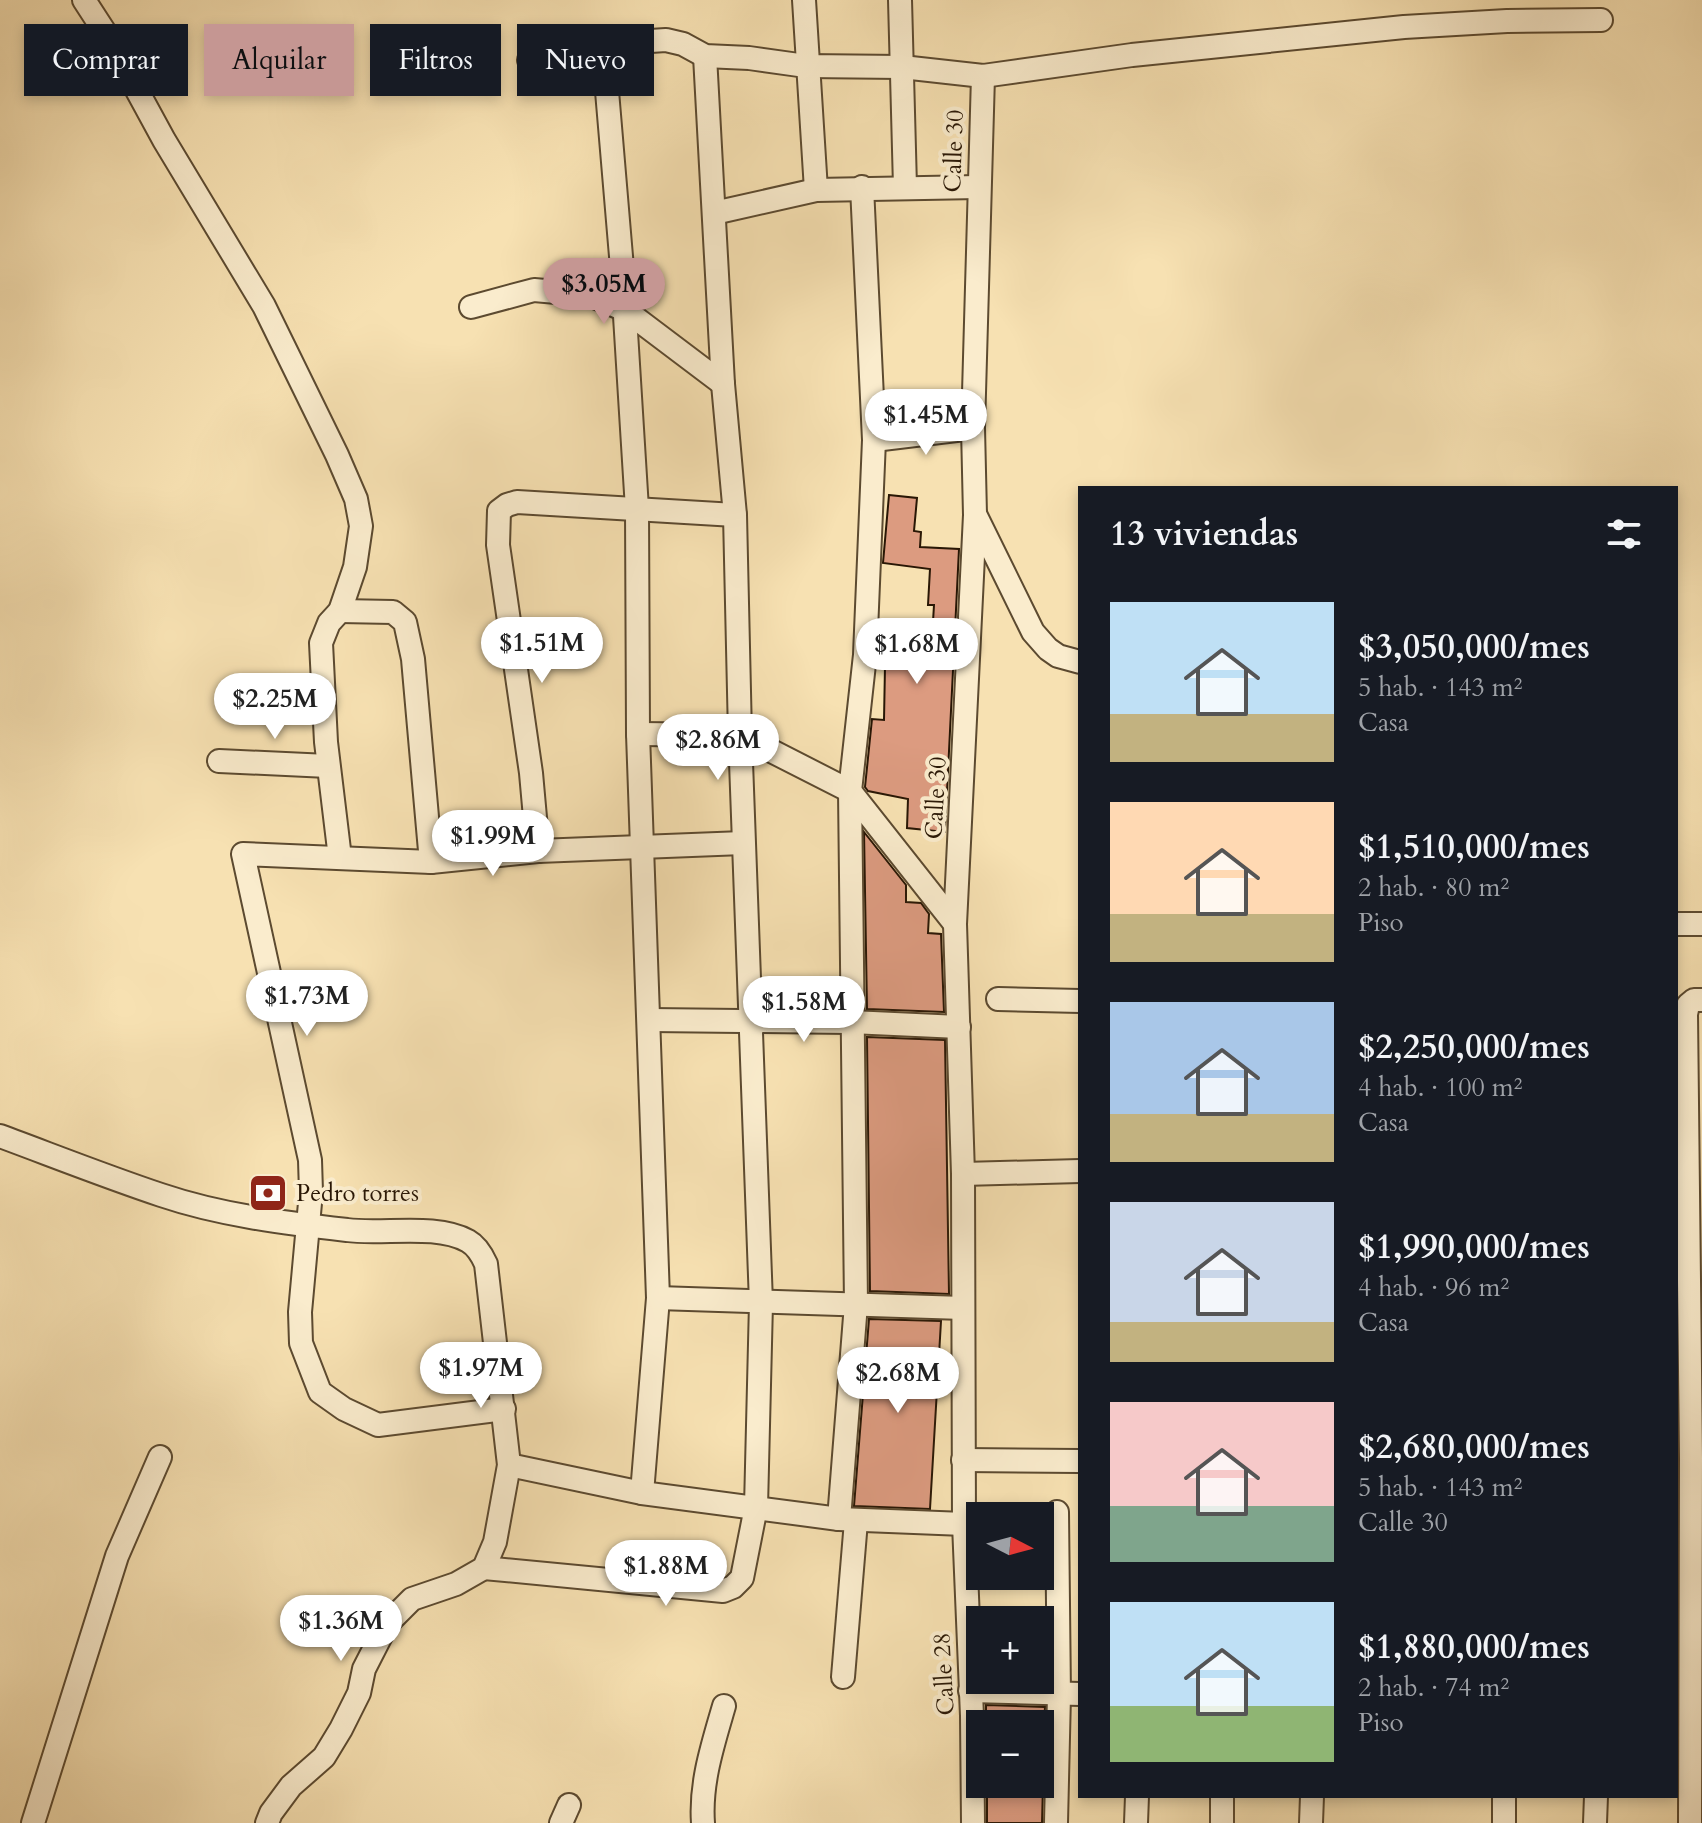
<!DOCTYPE html>
<html lang="es">
<meta charset="utf-8">
<style>
:root{--surface:#171b24;--page:#242831;--text:#f1f3f6;--muted:#9ea1a6;--accent:#c59692}
body{margin:0;font-family:Cardo,serif;background:var(--page);color:var(--text);height:100vh;display:flex;flex-direction:column;font-size:30px;white-space:nowrap}
*{box-sizing:border-box;margin:0}
p{font-size:26px;color:var(--muted)}
.icon{flex:none;width:44px;height:44px;fill:none;stroke:currentColor;stroke-width:2;stroke-linecap:round;stroke-linejoin:round}
.map{position:relative;flex:1;overflow:hidden}
.side{position:absolute;left:1078px;top:486px;width:600px;height:1312px;display:flex;flex-direction:column;background:var(--surface);border-radius:0px;box-shadow:0 4px 12px #0003}
.side>*{flex:none}
.hud{position:absolute;left:24px;top:24px;width:760px;height:72px;display:flex;gap:16px}
.needle{width:52px;rotate:96deg}
.buttons{position:absolute;left:966px;top:1502px;display:grid;gap:16px}
.buttons a{display:grid;place-items:center;width:88px;height:88px;border-radius:0px;background:var(--surface);box-shadow:0 4px 12px #0003;font-size:40px}
.price{position:absolute;translate:-50% -68px;padding:0 18px;border-radius:28px;background:#fff;color:#222;font-size:26px;line-height:52px;filter:drop-shadow(0 2px 4px #0008)}
.price::after{content:'';position:absolute;left:50%;top:48px;width:24px;height:18px;margin-left:-12px;background:inherit;clip-path:polygon(0 0,100% 0,50% 100%)}
.price.active{background:var(--accent);color:#111}
ul{padding:0;list-style:none}
li{display:flex;align-items:center;gap:24px;height:200px;padding:0 32px}
li span{display:grid;place-items:center;flex:none;width:224px;height:160px;border-radius:0px;color:#555}
li>.icon{margin-inline-start:auto}
span .icon{width:96px;height:96px;fill:#fffc;stroke-width:1}
li b{font-size:34px}
h2{display:flex;justify-content:space-between;align-items:center;height:96px;padding:0 32px;font-size:34px}
.pill{padding:0 28px;border-radius:0px;background:var(--surface);box-shadow:0 4px 12px #0003;font-size:28px;line-height:72px}
.pill.active{background:var(--accent);color:#111}
.map>svg:first-child{display:block}
.building{fill:#dc9b80;stroke:#291705;stroke-width:2}
.lines{fill:none;stroke-linecap:round;stroke-linejoin:round}
.minor-casing{stroke:#5c4a30;stroke-width:26}
.minor{stroke:#faeccd;stroke-width:22}
.labels{text-anchor:middle;dominant-baseline:central;stroke-width:8;stroke-linejoin:round;paint-order:stroke}
.street-label{font-size:24px;fill:#291705;stroke:#faeccd}
.poi-label{font-size:24px;fill:#291705;stroke:#faeccd;text-anchor:start}
</style>
<div class="map">
<svg width="1702" height="1823" viewBox="0 0 1702 1823">
<rect width="100%" height="100%" fill="#f7e1b2"/>
<filter id="stains"><feTurbulence type="fractalNoise" baseFrequency=".0025" numOctaves="4"/><feColorMatrix values="0 0 0 0 .2 0 0 0 0 .09 0 0 0 0 .02 0 0 0 .5 -.17"/></filter>
<radialGradient id="worn" r=".72"><stop offset=".6" stop-color="#630" stop-opacity="0"/><stop offset="1" stop-color="#630" stop-opacity=".3"/></radialGradient>
<g class="building">
<path d="M889 495 917 498 914 531 921 532 920 547 959 549 945 832 907 828 908 799 868 791 865 787 872 719 884 720 885 666 878 665 880 643 903 646V652L931 655 934 605H928L930 569 883 563Z"/>
<path d="M864 832 906 885V902L921 903 929 914 928 933 941 934 944 1012 867 1009Z"/>
<path d="M867 1037 945 1040 949 1294 870 1291Z"/>
<path d="M869 1319 941 1321 930 1509 854 1506Z"/>
<path d="M986 1705 1045 1707 1044 1724H986Z"/>
<path d="M987 1784H1043L1042 1823H987Z"/>
</g>
<g class="lines">
<defs>
<g id="minor">
<path d="M84 0 108 37 164 140 264 306 337 455 356 499 361 526 355 567 340 611 329 623 321 643 326 742 340 858"/>
<path d="M804 0 816 190"/>
<path d="M900 0 905 187"/>
<path d="M603 44 622 268 637 509 638 734 658 1298 642 1493"/>
<path d="M529 60 603 44 666 40 683 44 705 56 749 58 806 66 902 67 983 76 1132 55 1404 27 1507 21 1601 20"/>
<path d="M714 213 816 190 978 187"/>
<path d="M471 307 534 290 590 295 625 310 723 384"/>
<path d="M874 440 973 428"/>
<path d="M976 516 1033 632 1048 649 1058 656 1080 662"/>
<path d="M340 611 393 612 405 622 413 659 431 862"/>
<path d="M638 734 740 735 850 791 955 924"/>
<path d="M219 761 328 766"/>
<path d="M538 851 531 773 498 545 499 511 507 505 517 502 735 515"/>
<path d="M1676 924H1702"/>
<path d="M998 999 1080 1001"/>
<path d="M650 1020 851 1022 959 1027"/>
<path d="M0 1136C54 1156 107 1177 161 1195 220 1215 284 1223 347 1230 382 1235 436 1223 468 1241 477 1246 482 1255 486 1264L509 1465 495 1542 484 1568 456 1584 412 1599 387 1624 364 1669 359 1693 341 1729 324 1757 291 1786 271 1813 267 1823"/>
<path d="M963 1174 1080 1171"/>
<path d="M658 1298 963 1308"/>
<path d="M504 1409 378 1425 344 1409 320 1392 301 1343 300 1312 311 1192 310 1160 243 854 431 862 538 851 743 843"/>
<path d="M963 1460 1080 1461"/>
<path d="M509 1465 642 1493 839 1519 964 1524"/>
<path d="M839 1519 856 1304 850 791 865 655 874 440 862 187"/>
<path d="M484 1568 723 1591 733 1587 742 1578 756 1507 761 1303 740 735 735 515 723 384 705 56"/>
<path d="M843 1677 856 1521"/>
<path d="M970 1691 1080 1694"/>
<path d="M1504 1796V1823"/>
<path d="M33 1823 117 1556 160 1457"/>
<path d="M561 1823 569 1805"/>
<path d="M703 1823C700 1783 713 1744 724 1706"/>
<path d="M973 1823 972 1716 964 1524 963 1174 955 924 975 515 973 428 983 76"/>
<path d="M1056 1823 1059 1695 1057 1512"/>
<path d="M1136 1823 1137 1796"/>
<path d="M1222 1823V1796"/>
<path d="M1311 1823 1312 1796"/>
<path d="M1595 1823 1596 1796"/>
<path d="M1690 1823 1691 1458 1686 1014 1688 1005 1694 1000H1702"/>
</g>
</defs>
<use href="#minor" class="minor-casing"/>
<use href="#minor" class="minor"/>
</g>
<defs>
<symbol id="bank-square" viewBox="-11 -11 22 22"><rect x="-9" y="-9" width="18" height="18" rx="4" fill="#8f2418" stroke="#faeccd"/><path d="M-6-4H6V4H-6ZM0-2.3a2.3 2.3 0 1 0 0 4.6a2.3 2.3 0 1 0 0-4.6Z" fill="#fff"/></symbol>
</defs>
<g fill-rule="evenodd">
<use href="#bank-square" x="246" y="1171" width="44" height="44"/>
</g>
<g class="labels">
<g class="street-label">
<text transform="translate(954 151) rotate(-88)">Calle 30</text>
<text transform="translate(936 798) rotate(-87)">Calle 30</text>
<text transform="translate(944 1674) rotate(-93)">Calle 28</text>
</g>
<g class="poi-label">
<text x="296" y="1193">Pedro torres</text>
</g>
</g>
<rect width="100%" height="100%" filter="url(#stains)"/>
<rect width="100%" height="100%" fill="url(#worn)"/>
</svg>
<div class="buttons">
<a><svg class="needle" viewBox="-14 -14 28 28"><path d="M0-13l5 13h-10z" fill="#e53935"/><path d="M0 13l5-13h-10z" fill="#9ea1a6"/></svg></a>
<a>+</a>
<a>−</a>
</div>
<b class="price active" style="left:604px;top:326px">$3.05M</b>
<b class="price" style="left:926px;top:457px">$1.45M</b>
<b class="price" style="left:542px;top:685px">$1.51M</b>
<b class="price" style="left:917px;top:686px">$1.68M</b>
<b class="price" style="left:275px;top:741px">$2.25M</b>
<b class="price" style="left:718px;top:782px">$2.86M</b>
<b class="price" style="left:493px;top:878px">$1.99M</b>
<b class="price" style="left:307px;top:1038px">$1.73M</b>
<b class="price" style="left:804px;top:1044px">$1.58M</b>
<b class="price" style="left:481px;top:1410px">$1.97M</b>
<b class="price" style="left:898px;top:1415px">$2.68M</b>
<b class="price" style="left:666px;top:1608px">$1.88M</b>
<b class="price" style="left:341px;top:1663px">$1.36M</b>
<div class="hud">
<a class="pill">Comprar</a>
<a class="pill active">Alquilar</a>
<a class="pill">Filtros</a>
<a class="pill">Nuevo</a>
</div>
<section class="side">
<h2>13 viviendas<svg class="icon" aria-label="filters" viewBox="0 0 24 24"><path d="M4 7h16M4 17h16"/><circle cx="9" cy="7" r="2"/><circle cx="15" cy="17" r="2"/></svg></h2>
<ul>
<li><span style="background:linear-gradient(#bfe0f5 70%,#c2b280 0)"><svg class="icon" aria-label="home" viewBox="0 0 24 24"><path d="M3 11l9-7 9 7M6 9v11h12V9"/></svg></span><div><b>$3,050,000/mes</b><p>5 hab. · 143 m²</p><p>Casa</p></div></li>
<li><span style="background:linear-gradient(#ffd9b3 70%,#c2b280 0)"><svg class="icon" aria-label="home" viewBox="0 0 24 24"><path d="M3 11l9-7 9 7M6 9v11h12V9"/></svg></span><div><b>$1,510,000/mes</b><p>2 hab. · 80 m²</p><p>Piso</p></div></li>
<li><span style="background:linear-gradient(#a9c7e8 70%,#c2b280 0)"><svg class="icon" aria-label="home" viewBox="0 0 24 24"><path d="M3 11l9-7 9 7M6 9v11h12V9"/></svg></span><div><b>$2,250,000/mes</b><p>4 hab. · 100 m²</p><p>Casa</p></div></li>
<li><span style="background:linear-gradient(#c9d6e8 75%,#c2b280 0)"><svg class="icon" aria-label="home" viewBox="0 0 24 24"><path d="M3 11l9-7 9 7M6 9v11h12V9"/></svg></span><div><b>$1,990,000/mes</b><p>4 hab. · 96 m²</p><p>Casa</p></div></li>
<li><span style="background:linear-gradient(#f6c9c9 65%,#7fa58c 0)"><svg class="icon" aria-label="home" viewBox="0 0 24 24"><path d="M3 11l9-7 9 7M6 9v11h12V9"/></svg></span><div><b>$2,680,000/mes</b><p>5 hab. · 143 m²</p><p>Calle 30</p></div></li>
<li><span style="background:linear-gradient(#bfe0f5 65%,#8fb573 0)"><svg class="icon" aria-label="home" viewBox="0 0 24 24"><path d="M3 11l9-7 9 7M6 9v11h12V9"/></svg></span><div><b>$1,880,000/mes</b><p>2 hab. · 74 m²</p><p>Piso</p></div></li>
</ul>
</section>
</div>
